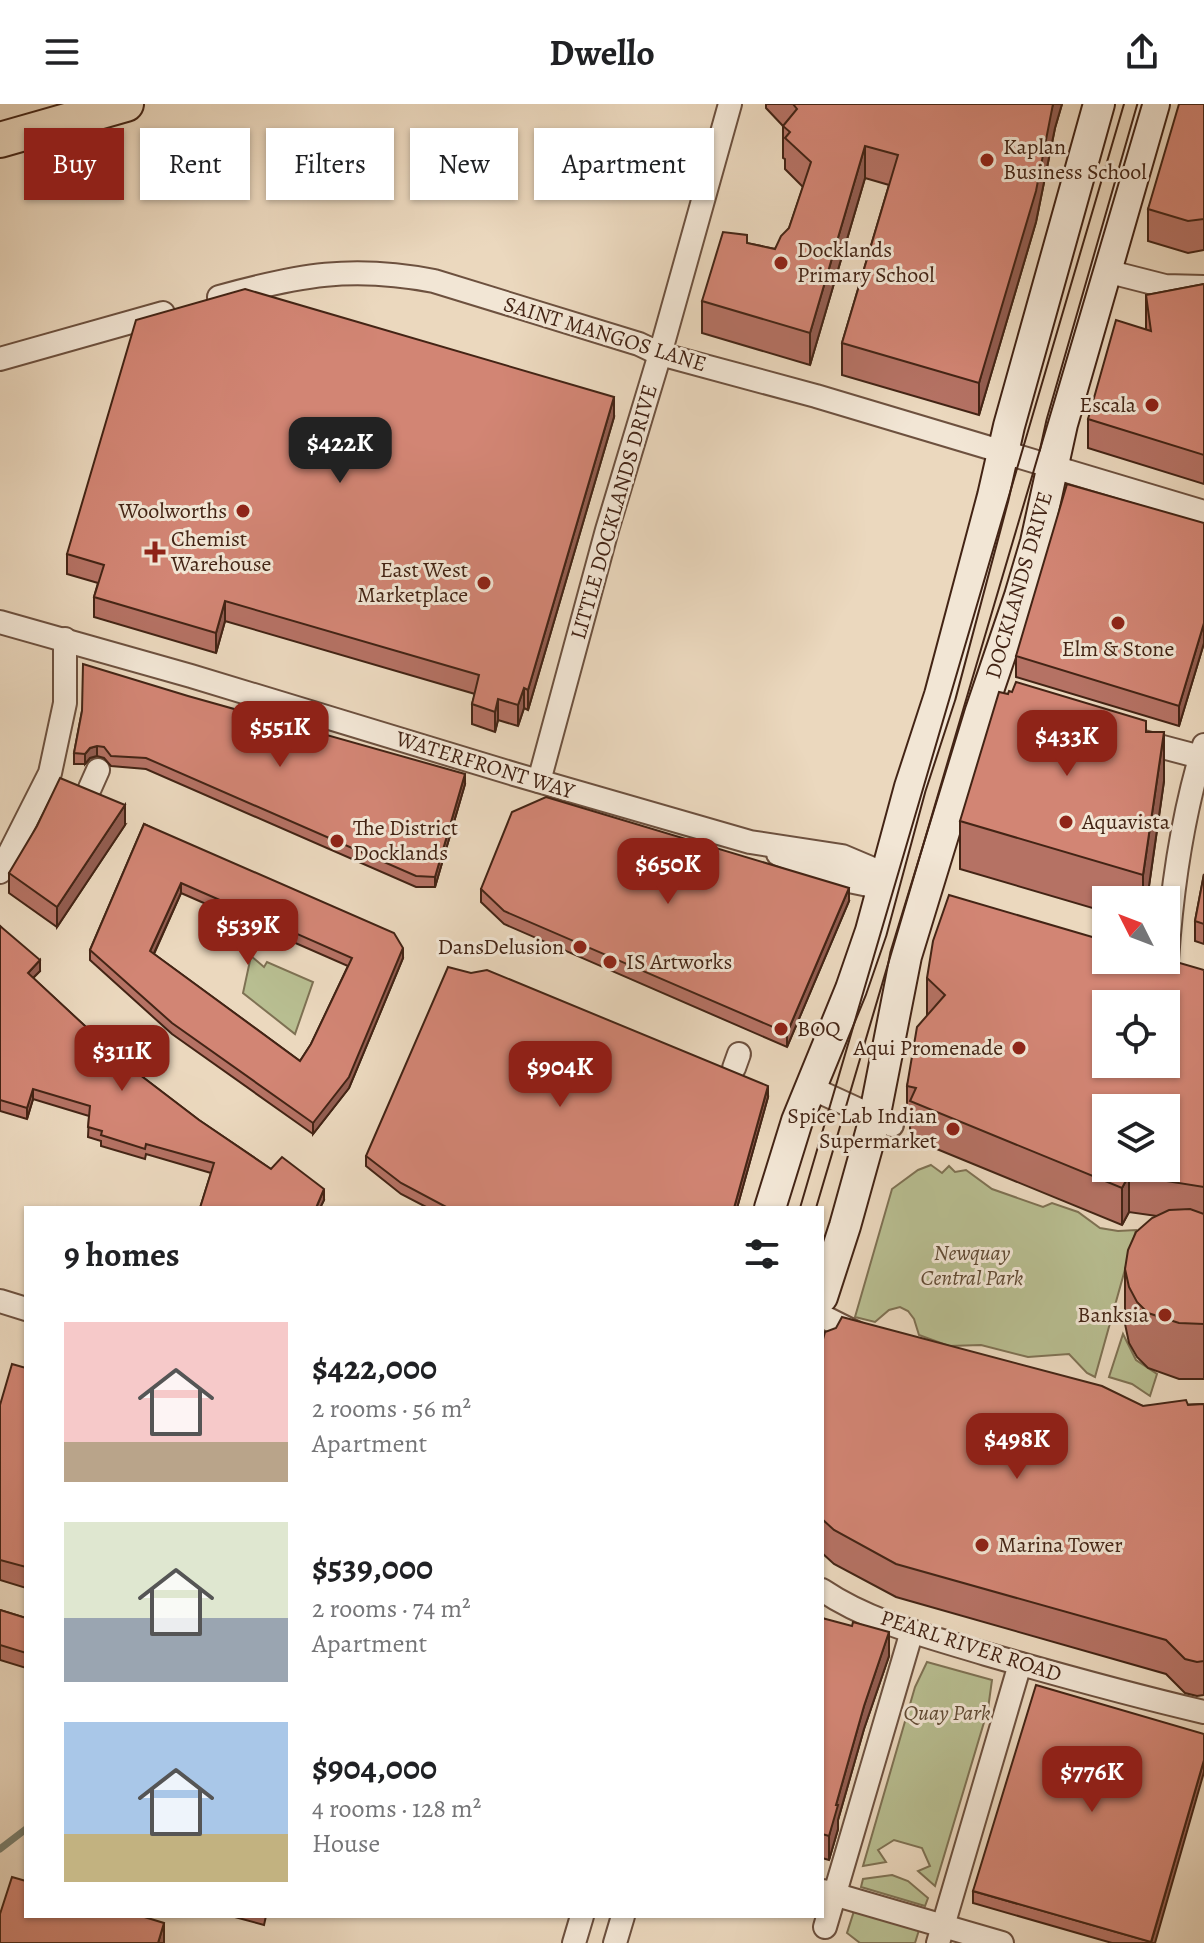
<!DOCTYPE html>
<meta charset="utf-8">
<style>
:root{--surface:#fff;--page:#f2f2f2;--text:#202124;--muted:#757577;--accent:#8f2418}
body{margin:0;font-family:Alegreya,serif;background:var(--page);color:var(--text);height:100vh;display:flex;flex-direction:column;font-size:30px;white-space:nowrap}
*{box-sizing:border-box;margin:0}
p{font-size:26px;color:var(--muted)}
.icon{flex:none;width:44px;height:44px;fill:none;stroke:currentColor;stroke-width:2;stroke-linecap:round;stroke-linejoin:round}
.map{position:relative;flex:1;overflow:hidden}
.drawer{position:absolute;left:24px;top:1102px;width:800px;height:712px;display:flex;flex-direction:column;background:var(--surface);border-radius:0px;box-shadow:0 2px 6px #0004}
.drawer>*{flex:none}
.guide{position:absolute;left:24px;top:24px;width:800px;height:72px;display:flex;gap:16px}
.needle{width:52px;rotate:312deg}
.controls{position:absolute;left:1092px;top:782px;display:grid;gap:16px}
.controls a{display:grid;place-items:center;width:88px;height:88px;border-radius:0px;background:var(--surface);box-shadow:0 2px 6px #0004;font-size:40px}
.price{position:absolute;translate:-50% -68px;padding:0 18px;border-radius:16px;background:var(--accent);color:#fff;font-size:26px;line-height:52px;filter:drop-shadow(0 2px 4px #0008)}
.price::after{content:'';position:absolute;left:50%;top:48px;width:24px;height:18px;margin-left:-12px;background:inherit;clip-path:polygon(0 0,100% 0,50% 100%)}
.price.on{background:#222;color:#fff}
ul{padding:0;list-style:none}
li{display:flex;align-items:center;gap:24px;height:200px;padding:0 40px}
li span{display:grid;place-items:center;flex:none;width:224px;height:160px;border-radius:0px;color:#555}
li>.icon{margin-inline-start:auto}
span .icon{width:96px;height:96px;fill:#fffc;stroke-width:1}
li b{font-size:34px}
h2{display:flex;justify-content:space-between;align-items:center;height:96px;padding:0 40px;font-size:34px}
.tag{padding:0 28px;border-radius:0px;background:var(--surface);box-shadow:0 2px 6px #0004;font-size:28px;line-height:72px}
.tag.on{background:var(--accent);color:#fff}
header{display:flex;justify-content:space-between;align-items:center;height:104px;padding:0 40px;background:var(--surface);font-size:36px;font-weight:700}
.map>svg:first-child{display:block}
.green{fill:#b8be91;stroke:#7e7153;stroke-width:2}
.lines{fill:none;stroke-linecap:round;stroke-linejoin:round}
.stream{stroke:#777f6f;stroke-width:7}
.street-casing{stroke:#6d513f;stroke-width:26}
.secondary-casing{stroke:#432415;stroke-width:34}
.primary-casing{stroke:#432415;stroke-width:38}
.street{stroke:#f2e6d5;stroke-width:22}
.secondary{stroke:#f2e6d5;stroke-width:30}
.primary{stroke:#ebd8be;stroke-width:34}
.tram{stroke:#432415;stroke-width:2}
.wall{fill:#b57264;stroke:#432415;stroke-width:2;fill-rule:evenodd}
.shaded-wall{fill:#935d51;stroke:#432415;stroke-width:2}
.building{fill:#d28574;stroke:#432415;stroke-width:2;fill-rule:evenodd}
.poi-dot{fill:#8f2418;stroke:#f2e6d5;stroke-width:3}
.labels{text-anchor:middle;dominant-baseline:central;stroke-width:6;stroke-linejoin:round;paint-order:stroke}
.poi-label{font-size:22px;fill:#432415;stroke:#f2e6d5;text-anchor:start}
.street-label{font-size:22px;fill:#432415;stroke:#f2e6d5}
.park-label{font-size:22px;font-style:italic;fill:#604a34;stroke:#f2e6d5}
</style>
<header><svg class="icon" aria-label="menu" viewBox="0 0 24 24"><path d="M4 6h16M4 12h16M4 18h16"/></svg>Dwello<svg class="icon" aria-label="share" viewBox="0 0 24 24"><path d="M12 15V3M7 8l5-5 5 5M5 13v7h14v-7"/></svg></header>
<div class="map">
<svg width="1204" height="1839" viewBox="0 0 1204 1839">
<rect width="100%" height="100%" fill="#ebd8be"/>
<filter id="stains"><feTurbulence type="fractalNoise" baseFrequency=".0025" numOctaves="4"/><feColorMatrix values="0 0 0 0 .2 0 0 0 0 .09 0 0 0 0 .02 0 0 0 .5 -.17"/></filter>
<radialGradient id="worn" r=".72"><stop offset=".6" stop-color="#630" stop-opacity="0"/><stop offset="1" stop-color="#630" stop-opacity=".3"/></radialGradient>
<g class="green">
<path d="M251 852 264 863 267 858 313 878 295 930 243 889Z"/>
<path d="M931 1061 942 1069 949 1062 955 1068 966 1066 992 1085 1043 1103 1052 1099 1078 1108 1100 1124 1118 1127 1136 1126 1095 1273 1087 1269 1069 1250 1028 1253 981 1241 949 1242 919 1231 914 1215 908 1207 900 1203 889 1206 875 1218 855 1213 892 1085 918 1066Z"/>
<path d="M1123 1230 1136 1256 1157 1270 1150 1292 1132 1280 1109 1273Z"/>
<path d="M927 1558 992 1576 988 1605 935 1782 918 1767 930 1762 922 1744 894 1736 878 1746 886 1758 863 1762 915 1583Z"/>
<path d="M892 1771 908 1777 928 1794 925 1802 861 1783 863 1775Z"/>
<path d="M854 1807 919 1826 915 1839H860L847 1829Z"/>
</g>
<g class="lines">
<path class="stream" d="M0 1745 26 1725"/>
<defs>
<g id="street">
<path d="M1106 167 1165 182 1204 183"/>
<path d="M219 193C299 171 352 161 434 177L639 240 660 250 816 292 1204 408"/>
<path d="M0 255 163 209"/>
<path d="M0 518 191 572 514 670 750 738 842 752 887 771"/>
<path d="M1136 636 1204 654"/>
<path d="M539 677 607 426 660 250 730 0"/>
<path d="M90 684 98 666"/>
<path d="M778 750 849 777 883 784"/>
<path d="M0 768 50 669 65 599V535"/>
<path d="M1167 856C1172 782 1182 712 1204 641"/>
<path d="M734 964 739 950"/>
<path d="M809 983 892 1021"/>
<path d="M0 1197 26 1205"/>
<path d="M822 1212 864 1233"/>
<path d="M822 1486C871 1519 931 1533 986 1550 1059 1571 1131 1591 1204 1608"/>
<path d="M823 1787 1002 1839"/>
<path d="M825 1823 912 1527"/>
<path d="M574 1839 582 1812"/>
<path d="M615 1839 623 1812"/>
<path d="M938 1839 1020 1560"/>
</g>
<g id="secondary">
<path d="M770 1104 797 1017 851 885 871 827 910 683 940 591 993 392 1009 322 1099 0"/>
<path d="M822 1193 845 1122 872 1025 906 852 981 607 1020 492 1036 438 1062 320 1154 0"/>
</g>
<path id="primary" d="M0 36 126 0"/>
</defs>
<use href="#street" class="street-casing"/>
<use href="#secondary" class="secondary-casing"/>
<use href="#primary" class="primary-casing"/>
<use href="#street" class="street"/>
<use href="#secondary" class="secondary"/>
<use href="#primary" class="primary"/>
<g class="tram">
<path d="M800 1104 1124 0"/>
<path d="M816 1104 1142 0"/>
</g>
</g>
<g class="wall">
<path d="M766 0H1062L1055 24 1036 118 979 311 842 271V239L889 81 865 74 810 261 702 229V197L747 139 775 145 789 124 803 83 785 65V55L783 54V22L766 4Z"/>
<path d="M1204 0V146L1188 149 1148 137V105Z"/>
<path d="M1204 180V380L1088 344V315L1146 225V191Z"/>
<path d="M614 313 528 606 524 604 518 622 498 616 495 628 472 620V600L475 590 225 517 216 549 94 513V493L98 479 67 470V450Z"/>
<path d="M1204 419V539L1179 622 1016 573V552Z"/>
<path d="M82 607 465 680 435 783H416L146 665 111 662 104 654 97 652 90 654 85 660H74V649Z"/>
<path d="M1146 628 1164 677 1147 796H1106V808L960 765V717Z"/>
<path d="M144 720 403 854 349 984 313 1030 172 930 90 856V846ZM181 789 348 862 311 940 300 957 154 850Z"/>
<path d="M125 721 57 823 9 789V769Z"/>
<path d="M1204 770V840L1195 837V817Z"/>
<path d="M481 785 849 797 787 943 504 820 481 798Z"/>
<path d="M0 822 40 867 33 874 127 961 199 1016 271 1065 324 1096 320 1104H200L211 1069 146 1050 145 1055 101 1042V1037L88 1033 89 1012 33 995 27 1015 0 1007Z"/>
<path d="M1204 866V1275H1179L1148 1264 1137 1253 1129 1239 1125 1220V1165L1157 1112 1129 1108 1122 1121 910 1034V1019L907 1018V982L927 912V874Z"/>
<path d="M768 993 737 1104H428L401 1090 366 1062V1052Z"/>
<path d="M822 1239 1143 1302 1204 1300V1591L1197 1592 1185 1589 1166 1570 896 1493 834 1460 822 1449Z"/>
<path d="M26 1264V1484L0 1476V1301Z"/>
<path d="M822 1497 823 1514 889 1552 864 1625 838 1716V1725L829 1756 822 1754Z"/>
<path d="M0 1506 26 1514V1564L0 1556Z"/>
<path d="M973 1787 1155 1839H1112L973 1799Z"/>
<path d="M231 1812H266L264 1821Z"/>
</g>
<g class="shaded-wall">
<path d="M1053 0H1062L1055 24 1036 118 979 311V279Z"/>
<path d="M865 42V74L810 261V229Z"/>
<path d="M614 293V313L528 606V586Z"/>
<path d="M225 497V517L216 549V529Z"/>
<path d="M1204 519V539L1179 622V602Z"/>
<path d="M524 584V604L518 622V601Z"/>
<path d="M498 595V616L495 628V608Z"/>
<path d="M1164 628V677L1147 796H1143V771Z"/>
<path d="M97 642V652L90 654 85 660V650L90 644Z"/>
<path d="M465 670V680L435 783V773Z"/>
<path d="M125 701V721L57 823V803Z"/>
<path d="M181 779V789L150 858V847Z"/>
<path d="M849 784V797L787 943V929Z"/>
<path d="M403 844V854L349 984 313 1030V1019Z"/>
<path d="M40 856V867L28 879V869Z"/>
<path d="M768 982V993L737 1104H734Z"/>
<path d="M33 985V995L27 1015V1004Z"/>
<path d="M1129 1071V1108L1122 1121V1084Z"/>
<path d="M324 1085V1096L320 1104H316Z"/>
<path d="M889 1528V1552L864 1625 838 1716V1725L829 1756V1732L836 1701 864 1602Z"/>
<path d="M1204 1656V1668L1155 1839H1151Z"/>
<path d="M164 1819V1839H158Z"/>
</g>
<g class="building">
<path d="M793 0H1053L1036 87 979 279 842 239 898 51 865 42 810 229 702 197 723 128 747 131V139L775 145 781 132 789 124 811 58 785 34 790 28 783 22 797 5Z"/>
<path d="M1179 0H1204V115L1188 117 1148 105Z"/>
<path d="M1204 180V351L1088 315 1116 216 1151 227 1146 191Z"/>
<path d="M245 185 614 293 528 586 524 584 518 601 498 595 495 608 472 600 479 571 225 497 216 529 94 493 104 461 67 450 136 216Z"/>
<path d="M1067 380 1204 419V519L1179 602 1016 552Z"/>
<path d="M83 560 188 592 465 670 435 773 416 772 146 654 111 652 104 643 97 642 90 644 85 650 74 649 82 607Z"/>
<path d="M1016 578 1146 617V628H1164L1143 771 960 717 999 588 1008 590 1009 587 1012 588Z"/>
<path d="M60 674 125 701 57 803 9 769 37 722Z"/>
<path d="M546 693 849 784 787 929 504 807 481 785 512 708Z"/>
<path d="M144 720 394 829 403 844 349 973 313 1019 172 919 90 846ZM181 779 352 854 311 940 300 957 150 847Z"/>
<path d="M1204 770V820L1195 817Z"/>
<path d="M949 791 1106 837V856L1166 855 1204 866V1083L1129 1071 1122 1084 910 997 916 984 907 982 917 923 945 891 927 874 933 837ZM1106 900H1166V960H1106ZM1106 1004H1166V1064H1106Z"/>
<path d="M0 822 40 856 28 869 127 961 199 1016 271 1065 282 1053 324 1085 316 1104H200L214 1059 146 1040 145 1045 101 1031 102 1027 88 1023 90 1002 33 985 27 1004 0 996Z"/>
<path d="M448 863 471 869 487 866 768 982 734 1104H448L401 1079 366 1052Z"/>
<path d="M1190 1105 1204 1110V1220L1179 1219 1148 1209 1137 1198 1129 1183 1125 1165 1128 1146 1136 1128 1152 1114 1169 1106Z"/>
<path d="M842 1213 1102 1282 1143 1302 1186 1296 1188 1301 1204 1300V1557L1197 1558 1185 1555 1166 1536 896 1460 834 1426 822 1415V1239L825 1228 836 1224Z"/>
<path d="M12 1260 26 1264V1463L0 1456V1301Z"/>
<path d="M0 1506 26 1514V1549L0 1541Z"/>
<path d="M822 1514 852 1522 853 1518 889 1528 864 1602 836 1701H838L829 1732 822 1730Z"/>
<path d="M1036 1581 1204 1630V1656L1151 1838 973 1787Z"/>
<path d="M12 1773 26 1777V1812H141L164 1819 158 1839H0V1810Z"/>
</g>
<g class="poi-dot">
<circle cx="987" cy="56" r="8"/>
<circle cx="781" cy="159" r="8"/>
<circle cx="1152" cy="301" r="8"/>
<circle cx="243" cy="407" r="8"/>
<path d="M151 436h8v8h8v8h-8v8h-8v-8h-8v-8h8z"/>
<circle cx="484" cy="479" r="8"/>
<circle cx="1118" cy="519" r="8"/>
<circle cx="1066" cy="718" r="8"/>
<circle cx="337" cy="737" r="8"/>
<circle cx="580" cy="843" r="8"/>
<circle cx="610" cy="858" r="8"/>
<circle cx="781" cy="925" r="8"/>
<circle cx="1019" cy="944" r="8"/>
<circle cx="953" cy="1025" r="8"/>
<circle cx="1165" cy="1211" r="8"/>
<circle cx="982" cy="1441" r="8"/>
</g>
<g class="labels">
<g class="poi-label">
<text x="1003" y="43">Kaplan<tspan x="1003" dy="25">Business School</tspan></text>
<text x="797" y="146">Docklands<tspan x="797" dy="25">Primary School</tspan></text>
<text x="1136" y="301" text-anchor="end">Escala</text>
<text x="227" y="407" text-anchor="end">Woolworths</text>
<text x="171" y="435">Chemist<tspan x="171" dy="25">Warehouse</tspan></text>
<text x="468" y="466" text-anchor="end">East West<tspan x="468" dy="25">Marketplace</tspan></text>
<text x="1118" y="545" text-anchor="middle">Elm &amp; Stone</text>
<text x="1082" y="718">Aquavista</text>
<text x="353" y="724">The District<tspan x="353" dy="25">Docklands</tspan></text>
<text x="564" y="843" text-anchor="end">DansDelusion</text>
<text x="626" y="858">IS Artworks</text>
<text x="797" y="925">BOQ</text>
<text x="1003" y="944" text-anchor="end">Aqui Promenade</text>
<text x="937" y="1012" text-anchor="end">Spice Lab Indian<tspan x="937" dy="25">Supermarket</tspan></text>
<text x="1149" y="1211" text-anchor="end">Banksia</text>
<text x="998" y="1441">Marina Tower</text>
</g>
<g class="street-label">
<text transform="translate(605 230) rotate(17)">SAINT MANGOS LANE</text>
<text transform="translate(614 408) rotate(-74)">LITTLE DOCKLANDS DRIVE</text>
<text transform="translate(1019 481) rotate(-74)">DOCKLANDS DRIVE</text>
<text transform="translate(485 661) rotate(17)">WATERFRONT WAY</text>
<text transform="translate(971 1542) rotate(18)">PEARL RIVER ROAD</text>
</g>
<g class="park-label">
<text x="972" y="1149">Newquay<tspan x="972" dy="25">Central Park</tspan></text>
<text x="947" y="1609">Quay Park</text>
</g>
</g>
<rect width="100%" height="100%" filter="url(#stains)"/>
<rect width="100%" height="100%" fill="url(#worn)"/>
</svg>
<div class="controls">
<a><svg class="needle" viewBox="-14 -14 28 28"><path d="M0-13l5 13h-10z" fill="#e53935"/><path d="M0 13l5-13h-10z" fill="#757577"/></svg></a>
<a><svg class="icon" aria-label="locate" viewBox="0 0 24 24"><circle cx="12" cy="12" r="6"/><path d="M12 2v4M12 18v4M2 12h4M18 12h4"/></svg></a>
<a><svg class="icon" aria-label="layers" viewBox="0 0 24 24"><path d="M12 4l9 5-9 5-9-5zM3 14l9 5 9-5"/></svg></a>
</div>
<b class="price on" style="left:340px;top:381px">$422K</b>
<b class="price" style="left:280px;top:665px">$551K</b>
<b class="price" style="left:1067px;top:674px">$433K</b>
<b class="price" style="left:668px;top:802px">$650K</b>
<b class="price" style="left:248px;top:863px">$539K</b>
<b class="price" style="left:122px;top:989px">$311K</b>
<b class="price" style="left:560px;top:1005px">$904K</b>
<b class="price" style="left:1017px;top:1377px">$498K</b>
<b class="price" style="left:1092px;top:1710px">$776K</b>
<div class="guide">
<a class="tag on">Buy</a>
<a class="tag">Rent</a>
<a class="tag">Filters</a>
<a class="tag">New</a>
<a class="tag">Apartment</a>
</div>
<section class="drawer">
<h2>9 homes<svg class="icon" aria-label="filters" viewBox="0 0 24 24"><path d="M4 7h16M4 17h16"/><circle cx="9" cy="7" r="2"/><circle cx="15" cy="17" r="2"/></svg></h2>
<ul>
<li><span style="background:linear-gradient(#f6c9c9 75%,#b9a48a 0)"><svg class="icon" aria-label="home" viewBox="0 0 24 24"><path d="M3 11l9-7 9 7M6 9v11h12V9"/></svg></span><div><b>$422,000</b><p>2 rooms · 56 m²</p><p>Apartment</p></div></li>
<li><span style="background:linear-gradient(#dfe7d0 60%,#9aa5b1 0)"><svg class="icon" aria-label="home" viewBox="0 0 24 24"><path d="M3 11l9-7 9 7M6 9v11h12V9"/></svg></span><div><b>$539,000</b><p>2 rooms · 74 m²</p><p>Apartment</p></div></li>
<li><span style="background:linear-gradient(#a9c7e8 70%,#c2b280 0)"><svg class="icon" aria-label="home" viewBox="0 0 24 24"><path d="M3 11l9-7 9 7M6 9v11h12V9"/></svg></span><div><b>$904,000</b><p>4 rooms · 128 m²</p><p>House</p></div></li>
</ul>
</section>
</div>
